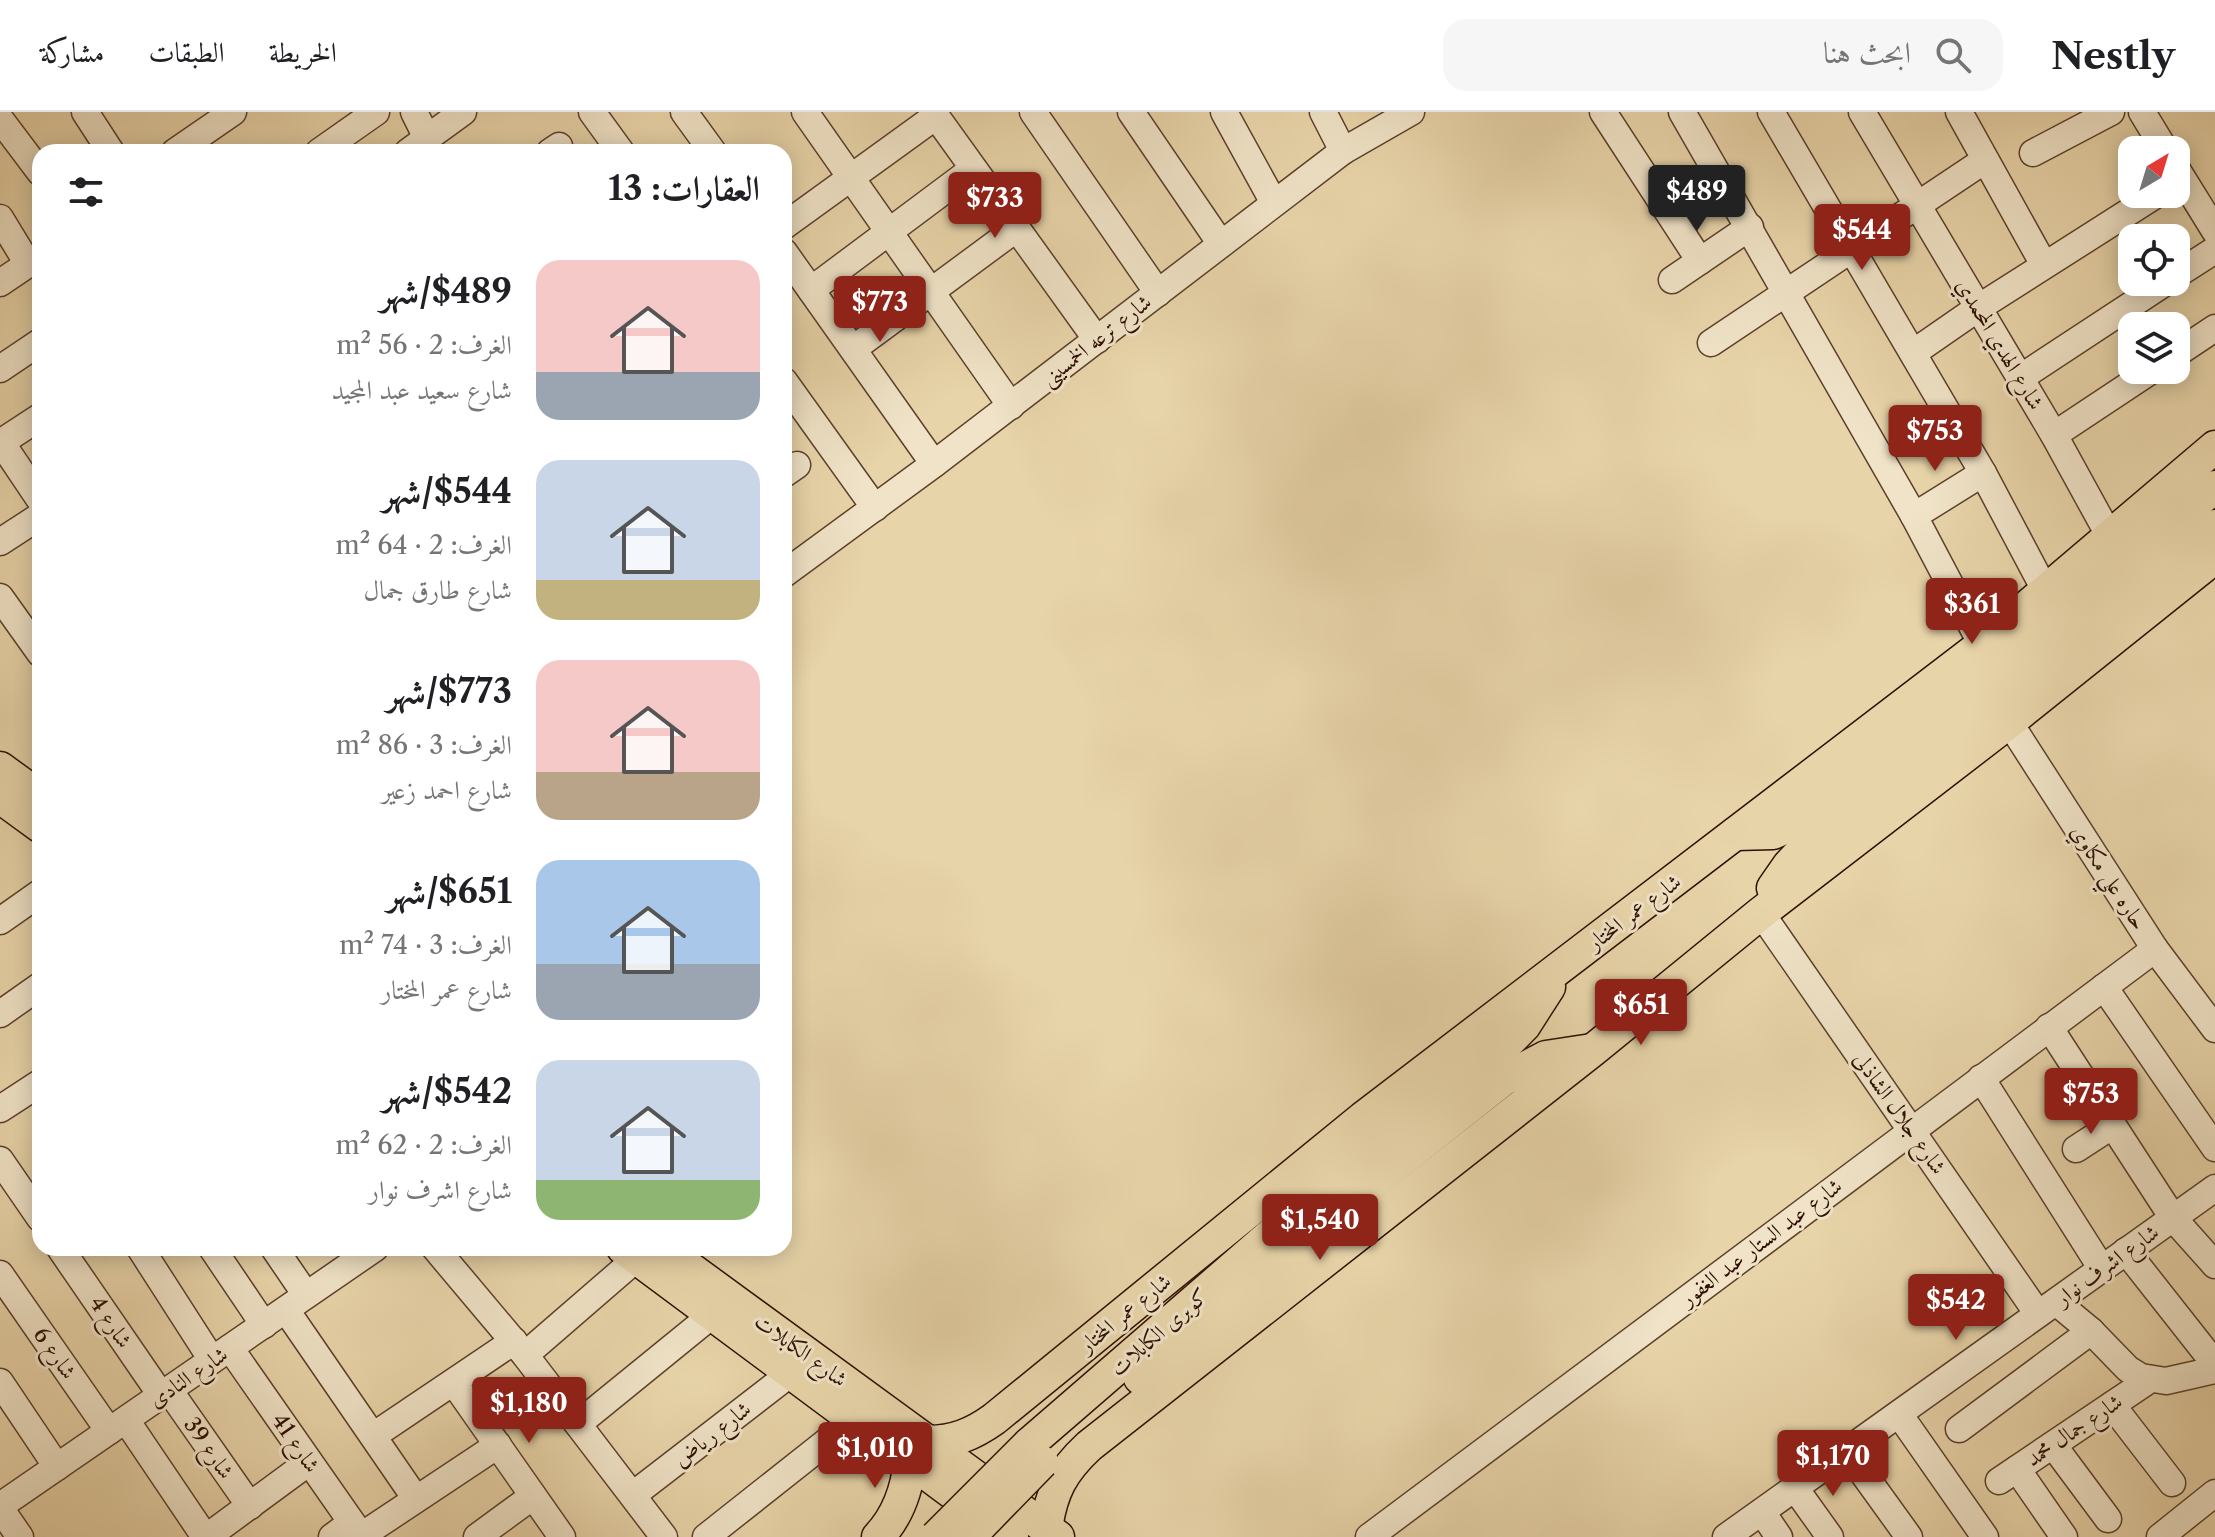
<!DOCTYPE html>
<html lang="ar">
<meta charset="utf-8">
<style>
:root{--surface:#fff;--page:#f6f6f6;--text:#202124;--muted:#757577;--line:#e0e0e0;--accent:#8f2418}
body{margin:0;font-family:"Libre Caslon Text",Amiri,serif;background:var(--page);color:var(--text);direction:rtl;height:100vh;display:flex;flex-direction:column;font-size:30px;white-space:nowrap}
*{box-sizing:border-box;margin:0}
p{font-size:26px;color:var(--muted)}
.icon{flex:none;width:44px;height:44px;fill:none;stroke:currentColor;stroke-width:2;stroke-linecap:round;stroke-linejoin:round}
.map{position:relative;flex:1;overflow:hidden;direction:ltr}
.side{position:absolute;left:32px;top:32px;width:760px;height:1112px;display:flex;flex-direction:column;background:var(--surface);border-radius:24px;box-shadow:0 4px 20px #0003;direction:rtl}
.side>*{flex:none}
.needle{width:52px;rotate:38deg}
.fabs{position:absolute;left:2118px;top:24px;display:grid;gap:16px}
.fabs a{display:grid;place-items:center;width:72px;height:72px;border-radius:16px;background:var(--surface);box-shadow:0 4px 20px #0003;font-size:40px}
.price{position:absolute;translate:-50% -68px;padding:0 18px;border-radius:8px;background:var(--accent);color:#fff;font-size:26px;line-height:52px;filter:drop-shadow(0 2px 4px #0008)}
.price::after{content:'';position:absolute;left:50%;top:48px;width:24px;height:18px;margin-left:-12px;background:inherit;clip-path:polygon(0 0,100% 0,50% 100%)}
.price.current{background:#222;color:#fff}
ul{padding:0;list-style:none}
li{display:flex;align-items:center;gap:24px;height:200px;padding:0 32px}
li span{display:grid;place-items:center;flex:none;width:224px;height:160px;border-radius:24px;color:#555}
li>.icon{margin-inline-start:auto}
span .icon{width:96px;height:96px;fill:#fffc;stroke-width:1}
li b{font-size:34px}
h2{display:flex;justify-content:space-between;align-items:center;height:96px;padding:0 32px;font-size:34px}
header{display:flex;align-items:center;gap:48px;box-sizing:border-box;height:112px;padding:0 40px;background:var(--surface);border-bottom:2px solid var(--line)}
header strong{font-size:38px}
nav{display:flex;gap:44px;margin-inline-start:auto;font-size:28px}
.search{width:560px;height:72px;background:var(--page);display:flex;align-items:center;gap:20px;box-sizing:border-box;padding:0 28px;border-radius:24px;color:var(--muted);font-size:30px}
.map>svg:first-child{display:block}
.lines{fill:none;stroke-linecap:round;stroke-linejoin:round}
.minor-casing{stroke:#5c402c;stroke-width:29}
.major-casing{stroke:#2d0f03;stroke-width:35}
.minor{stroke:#f0e3c7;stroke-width:26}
.major{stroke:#e8d4a9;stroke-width:32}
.major-bridge-casing{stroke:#2d0f03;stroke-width:35;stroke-linecap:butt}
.major-bridge{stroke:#e8d4a9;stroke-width:32}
.labels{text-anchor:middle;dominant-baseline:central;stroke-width:6;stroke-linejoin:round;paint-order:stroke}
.street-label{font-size:22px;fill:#2d0f03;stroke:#f0e3c7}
</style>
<header>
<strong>Nestly</strong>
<div class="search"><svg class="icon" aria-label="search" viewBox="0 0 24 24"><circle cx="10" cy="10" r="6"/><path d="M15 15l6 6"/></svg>ابحث هنا</div>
<nav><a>الخريطة</a><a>الطبقات</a><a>مشاركة</a></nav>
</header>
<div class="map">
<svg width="2215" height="1425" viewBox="0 0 2215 1425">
<rect width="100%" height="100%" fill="#e8d4a9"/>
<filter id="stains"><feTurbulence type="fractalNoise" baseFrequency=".0025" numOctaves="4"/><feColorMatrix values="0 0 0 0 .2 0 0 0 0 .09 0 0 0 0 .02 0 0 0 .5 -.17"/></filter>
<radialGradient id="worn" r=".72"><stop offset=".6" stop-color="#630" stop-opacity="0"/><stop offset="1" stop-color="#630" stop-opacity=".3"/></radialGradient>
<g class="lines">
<defs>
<g id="minor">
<path d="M85 0 111 40"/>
<path d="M414 0 427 26 429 40"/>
<path d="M592 0 621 40"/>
<path d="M684 0 713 40"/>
<path d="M805 0 1011 294"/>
<path d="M933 0 1097 228"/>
<path d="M1033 0 1158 181"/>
<path d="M1131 0 1221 132"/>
<path d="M1224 0 1274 91"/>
<path d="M1323 0 1343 39"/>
<path d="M1603 0 1700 149"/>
<path d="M1682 0 1914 404 1982 533"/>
<path d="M1771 0 1983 361 2046 480"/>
<path d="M1862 0 2054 323 2110 425"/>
<path d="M1959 0 2044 153"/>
<path d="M2142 0 2165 38"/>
<path d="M0 7 40 60"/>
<path d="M175 40 233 0"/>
<path d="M319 40 376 0"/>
<path d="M408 40 463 0"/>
<path d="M550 40 559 34"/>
<path d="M2033 41 2111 0"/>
<path d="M2176 56 2215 119"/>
<path d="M0 106 28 152"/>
<path d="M784 114 936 4"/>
<path d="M784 140 934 352"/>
<path d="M2176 163 2215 138"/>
<path d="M1672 168 1750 115"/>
<path d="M0 171 40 144"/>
<path d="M811 178 973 57"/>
<path d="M1711 231 1985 48"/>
<path d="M853 237 1017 116"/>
<path d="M1913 241 1978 196 2157 82"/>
<path d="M2176 242 2215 216"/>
<path d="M0 257 40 230"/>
<path d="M2020 266 2166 170"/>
<path d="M784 269 875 396"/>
<path d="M2054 323 2152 258"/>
<path d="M1 330 40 388"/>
<path d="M0 331 40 305"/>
<path d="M784 362 797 353"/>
<path d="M1914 404 1983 361"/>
<path d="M0 430 40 404"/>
<path d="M784 462 934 352 1343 39 1411 0"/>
<path d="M0 485 40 541"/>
<path d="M2009 610 2155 837 2215 917"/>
<path d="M1761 801 2038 1202"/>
<path d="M0 809 40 781"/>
<path d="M2104 875 2215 1036"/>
<path d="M0 902 40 874"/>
<path d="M2049 915 2173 1106 2215 1153"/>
<path d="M1981 966 2102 1157"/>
<path d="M0 997 40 971"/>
<path d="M2076 1037 2113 1013"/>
<path d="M0 1048 40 1106"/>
<path d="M60 1136 161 1283"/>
<path d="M140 1136 212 1248"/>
<path d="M212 1136 264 1213"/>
<path d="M274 1136 306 1183"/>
<path d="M435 1136 525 1243 664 1425"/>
<path d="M2126 1139 2215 1252"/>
<path d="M0 1162 109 1319"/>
<path d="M2056 1190 2091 1219 2128 1257 2141 1265 2166 1269 2215 1258"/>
<path d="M286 1198 416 1387"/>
<path d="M230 1236 362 1425"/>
<path d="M525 1243 637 1146"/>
<path d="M0 1270 57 1355"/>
<path d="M454 1271 562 1425"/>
<path d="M169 1278 250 1394"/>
<path d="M2112 1293 2172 1371"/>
<path d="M1899 1302 1985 1425"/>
<path d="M126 1308 205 1425"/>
<path d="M578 1312 712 1203"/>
<path d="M1959 1317 2091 1219"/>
<path d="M373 1324 514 1229"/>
<path d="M2053 1333 2108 1407"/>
<path d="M1847 1339 1909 1425"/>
<path d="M2017 1357 2064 1425"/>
<path d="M1999 1369 2149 1268"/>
<path d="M1795 1376 1830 1425"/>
<path d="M633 1383 791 1261"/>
<path d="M0 1394 375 1136"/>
<path d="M0 1396 20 1425"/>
<path d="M1762 1400 1779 1425"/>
<path d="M361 1424 498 1333"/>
<path d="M207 1425 309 1350"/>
<path d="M332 1425 351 1411"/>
<path d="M477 1425 533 1384"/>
<path d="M706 1425 854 1308"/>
<path d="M1369 1425 2155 837"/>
<path d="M1726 1425 2215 1076"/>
<path d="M2160 1425 2215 1381"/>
</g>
<g id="major">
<path d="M0 656 40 685"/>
<path d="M0 685 40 714"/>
<path d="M1735 722 1773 721 1795 711 2215 375"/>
<path d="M1773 776 1789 753 1808 733 2215 414"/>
<path d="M623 1136 1012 1425"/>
<path d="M662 1136 1058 1425"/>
<path d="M1140 1266 1349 1090 1504 967 1546 945 1592 938"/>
<path d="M928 1330C954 1330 973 1322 994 1307L1363 1006 1982 533 2215 335"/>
<path d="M1029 1332 1333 1069 1501 937 1524 914 1549 875"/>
<path d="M1046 1417C1051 1380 1062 1359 1089 1334L1593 938 1761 801 2009 610 2215 445"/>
<path d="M878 1425C898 1404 907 1378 910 1349"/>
</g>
</defs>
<use href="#minor" class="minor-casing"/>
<use href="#major" class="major-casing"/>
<use href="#minor" class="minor"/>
<use href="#major" class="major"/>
<defs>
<g id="major-bridge">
<path d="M936 1425 1029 1332"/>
<path d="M969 1425 1042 1350"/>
</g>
</defs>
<use href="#major-bridge" class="major-bridge-casing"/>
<use href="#major-bridge" class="major-bridge"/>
</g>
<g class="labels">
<g class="street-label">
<text transform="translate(1096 228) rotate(-38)">شارع ترعه الخمسينى</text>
<text transform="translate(2000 232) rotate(59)">شارع الهدي المحمدي</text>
<text transform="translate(2109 765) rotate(57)">حاره علي مكاوي</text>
<text transform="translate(1634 800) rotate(-37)">شارع عمر المختار</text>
<text transform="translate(1900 1001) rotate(55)">شارع جلال الشاذلى</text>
<text transform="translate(1761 1130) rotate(-37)">شارع عبد الستار عبد الغفور</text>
<text transform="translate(2107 1153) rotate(-36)">شارع اشرف نوار</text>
<text transform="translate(1125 1201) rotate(-39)">شارع عمر المختار</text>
<text transform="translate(111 1210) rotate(56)">شارع 4</text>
<text transform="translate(1159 1220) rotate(-41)">كوبرى الكابلات</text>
<text transform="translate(801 1238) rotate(36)">شارع الكابلات</text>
<text transform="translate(55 1241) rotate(55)">شارع 6</text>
<text transform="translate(188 1265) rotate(-34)">شارع النادى</text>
<text transform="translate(2074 1318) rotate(-34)">شارع جمال محمد</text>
<text transform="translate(712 1322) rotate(-38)">شارع رياض</text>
<text transform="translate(296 1331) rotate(55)">شارع 41</text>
<text transform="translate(209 1336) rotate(55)">شارع 39</text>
</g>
</g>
<rect width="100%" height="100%" filter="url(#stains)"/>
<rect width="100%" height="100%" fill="url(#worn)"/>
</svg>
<div class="fabs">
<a><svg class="needle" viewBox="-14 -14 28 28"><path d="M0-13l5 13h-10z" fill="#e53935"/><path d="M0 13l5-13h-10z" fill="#757577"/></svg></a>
<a><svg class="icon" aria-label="locate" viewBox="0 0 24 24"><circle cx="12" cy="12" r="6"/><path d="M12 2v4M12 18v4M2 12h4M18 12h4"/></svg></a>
<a><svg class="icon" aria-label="layers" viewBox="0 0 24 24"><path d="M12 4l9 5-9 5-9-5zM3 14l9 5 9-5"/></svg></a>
</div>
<b class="price current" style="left:1697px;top:121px">$489</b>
<b class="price" style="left:995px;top:128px">$733</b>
<b class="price" style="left:1862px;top:160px">$544</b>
<b class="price" style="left:880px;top:232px">$773</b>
<b class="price" style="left:1935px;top:361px">$753</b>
<b class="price" style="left:1972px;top:534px">$361</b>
<b class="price" style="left:1641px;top:935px">$651</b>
<b class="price" style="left:2091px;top:1024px">$753</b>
<b class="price" style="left:1320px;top:1150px">$1,540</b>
<b class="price" style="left:1956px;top:1230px">$542</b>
<b class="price" style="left:529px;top:1333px">$1,180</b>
<b class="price" style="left:875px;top:1378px">$1,010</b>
<b class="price" style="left:1833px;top:1386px">$1,170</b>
<section class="side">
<h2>العقارات: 13<svg class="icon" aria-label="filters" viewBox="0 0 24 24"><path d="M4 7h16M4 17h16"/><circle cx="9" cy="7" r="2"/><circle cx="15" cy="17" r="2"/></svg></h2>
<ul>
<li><span style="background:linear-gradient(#f6c9c9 70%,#9aa5b1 0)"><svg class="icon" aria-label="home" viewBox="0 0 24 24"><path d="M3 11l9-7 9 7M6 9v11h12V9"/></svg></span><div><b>$489/شهر</b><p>الغرف: 2 · 56 m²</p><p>شارع سعيد عبد المجيد</p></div></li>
<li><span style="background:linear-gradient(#c9d6e8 75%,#c2b280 0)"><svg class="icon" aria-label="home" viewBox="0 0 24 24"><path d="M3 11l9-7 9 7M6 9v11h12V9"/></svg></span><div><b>$544/شهر</b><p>الغرف: 2 · 64 m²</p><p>شارع طارق جمال</p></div></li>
<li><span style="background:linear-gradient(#f6c9c9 70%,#b9a48a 0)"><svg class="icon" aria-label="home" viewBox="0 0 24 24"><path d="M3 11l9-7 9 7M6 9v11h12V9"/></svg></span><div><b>$773/شهر</b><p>الغرف: 3 · 86 m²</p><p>شارع احمد زعير</p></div></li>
<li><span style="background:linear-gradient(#a9c7e8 65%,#9aa5b1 0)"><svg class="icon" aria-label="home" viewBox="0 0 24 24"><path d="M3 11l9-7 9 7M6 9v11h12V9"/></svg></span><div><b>$651/شهر</b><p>الغرف: 3 · 74 m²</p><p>شارع عمر المختار</p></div></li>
<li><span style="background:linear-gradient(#c9d6e8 75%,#8fb573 0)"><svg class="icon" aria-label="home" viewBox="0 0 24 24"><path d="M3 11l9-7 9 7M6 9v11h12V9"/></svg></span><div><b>$542/شهر</b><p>الغرف: 2 · 62 m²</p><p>شارع اشرف نوار</p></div></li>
</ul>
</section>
</div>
